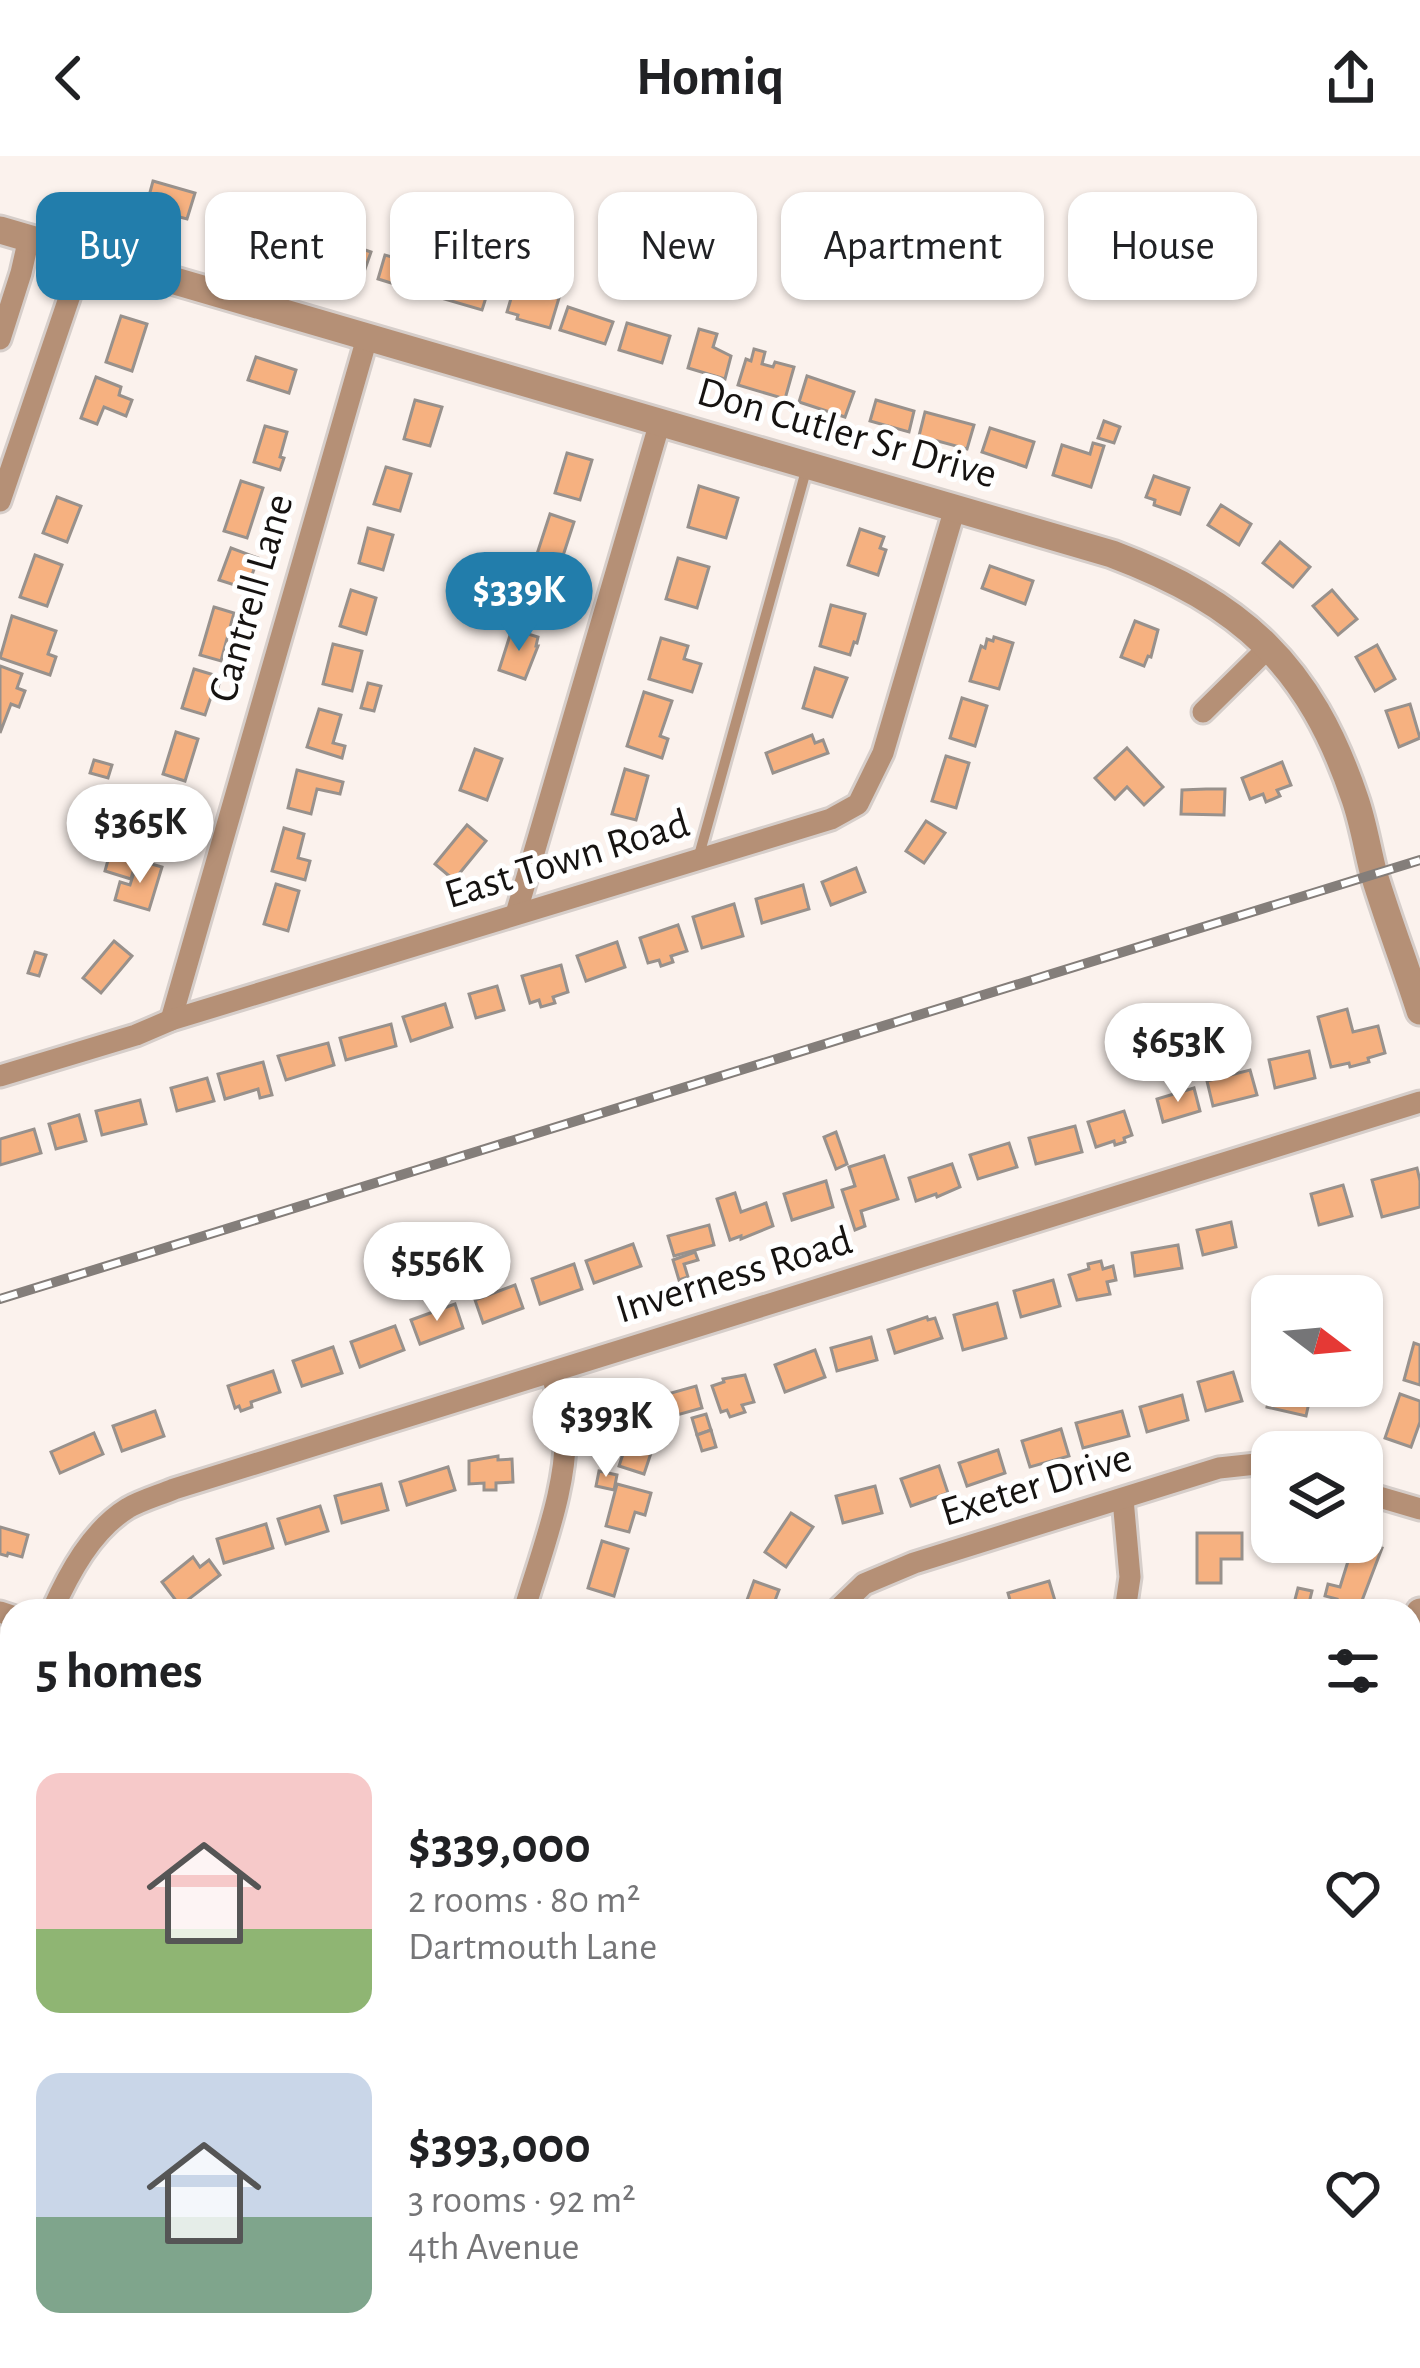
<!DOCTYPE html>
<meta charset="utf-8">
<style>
:root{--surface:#fff;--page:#f2f2f2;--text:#202124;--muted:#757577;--accent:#227dab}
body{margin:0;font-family:"Alegreya Sans",sans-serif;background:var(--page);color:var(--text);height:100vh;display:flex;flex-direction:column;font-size:45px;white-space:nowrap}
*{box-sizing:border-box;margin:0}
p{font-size:39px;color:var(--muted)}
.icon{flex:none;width:66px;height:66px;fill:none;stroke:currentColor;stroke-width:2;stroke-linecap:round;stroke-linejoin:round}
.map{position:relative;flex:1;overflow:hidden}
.sheet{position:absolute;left:0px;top:1443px;width:1422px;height:771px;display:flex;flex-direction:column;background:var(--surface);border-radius:36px 36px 0 0;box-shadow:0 3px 9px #0004}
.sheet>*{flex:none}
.banner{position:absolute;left:36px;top:36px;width:1350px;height:108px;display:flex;gap:24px}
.needle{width:78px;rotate:106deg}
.buttons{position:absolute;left:1251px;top:1119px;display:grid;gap:24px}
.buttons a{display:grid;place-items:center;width:132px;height:132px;border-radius:24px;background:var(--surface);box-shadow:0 3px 9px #0004;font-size:60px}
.price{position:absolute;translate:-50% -102px;padding:0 27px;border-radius:42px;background:#fff;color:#222;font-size:39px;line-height:78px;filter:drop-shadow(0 3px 6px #0008)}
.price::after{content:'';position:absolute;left:50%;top:72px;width:36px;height:27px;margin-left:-18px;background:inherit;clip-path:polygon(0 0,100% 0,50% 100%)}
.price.current{background:var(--accent);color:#fff}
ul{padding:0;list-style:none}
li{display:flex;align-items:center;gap:36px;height:300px;padding:0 36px}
li span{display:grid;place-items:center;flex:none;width:336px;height:240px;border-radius:24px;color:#555}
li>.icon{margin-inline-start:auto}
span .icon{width:144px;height:144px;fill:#fffc;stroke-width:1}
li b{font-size:51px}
h2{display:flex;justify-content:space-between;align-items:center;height:144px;padding:0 36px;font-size:51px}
.tag{padding:0 42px;border-radius:24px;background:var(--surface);box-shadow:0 3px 9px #0004;font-size:42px;line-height:108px}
.tag.current{background:var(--accent);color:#fff}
header{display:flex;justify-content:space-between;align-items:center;height:156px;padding:0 36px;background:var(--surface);font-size:54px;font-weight:700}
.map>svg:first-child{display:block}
.building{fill:#f6b180;stroke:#98918c;stroke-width:3}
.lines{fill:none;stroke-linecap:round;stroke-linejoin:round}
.service-casing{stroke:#d6ceca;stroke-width:16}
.minor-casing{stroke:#d6ceca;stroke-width:27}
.tertiary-casing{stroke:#d6ceca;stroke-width:33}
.service{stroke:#b59076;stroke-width:10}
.minor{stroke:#b59076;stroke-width:21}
.tertiary{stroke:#b59076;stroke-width:27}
.rail-casing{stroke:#847e7a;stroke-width:10}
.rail{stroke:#fff;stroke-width:6;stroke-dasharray:18;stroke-linecap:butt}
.labels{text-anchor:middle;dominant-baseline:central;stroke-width:10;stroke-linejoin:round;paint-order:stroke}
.street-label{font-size:42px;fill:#161311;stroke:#fff}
</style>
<header><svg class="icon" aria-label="back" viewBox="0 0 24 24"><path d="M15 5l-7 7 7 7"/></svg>Homiq<svg class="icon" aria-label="share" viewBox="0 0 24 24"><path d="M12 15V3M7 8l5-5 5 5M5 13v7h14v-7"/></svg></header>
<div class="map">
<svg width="1420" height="2212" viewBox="0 0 1420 2212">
<rect width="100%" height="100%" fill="#fbf2ed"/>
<g class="building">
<path d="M153 25 195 37 187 63 176 60 175 63 146 51Z"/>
<path d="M266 63 311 77 303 101 258 87Z"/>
<path d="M327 81 371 96 363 119 319 105Z"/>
<path d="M403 89 436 96 424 137 378 123 385 99 399 103Z"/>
<path d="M449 117 490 129 482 154 441 142Z"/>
<path d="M515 129 559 142 550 172 517 163 518 159 507 156Z"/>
<path d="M568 151 613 166 605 188 560 174Z"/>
<path d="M121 160 147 168 132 215 106 206Z"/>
<path d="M627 167 670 180 662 207 619 194Z"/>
<path d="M699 173 717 178 713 191 731 200 725 223 688 212Z"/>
<path d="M754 193 765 196 762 208 773 211 775 206 794 211 785 243 738 229 746 203 751 205Z"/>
<path d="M256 201 296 214 289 237 248 224Z"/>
<path d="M807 220 854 236 845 261 799 246Z"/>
<path d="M96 221 121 231 119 239 132 244 126 260 104 251 97 268 81 262Z"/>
<path d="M415 244 442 251 430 290 404 283Z"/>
<path d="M876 244 914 255 909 276 870 265Z"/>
<path d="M925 256 974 269 967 293 919 280Z"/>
<path d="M1104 265 1120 271 1114 287 1098 282Z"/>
<path d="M265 270 287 276 280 301 284 302 280 314 254 306Z"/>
<path d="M990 272 1034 286 1026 311 982 296Z"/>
<path d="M1093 287 1104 290 1091 331 1053 319 1062 289 1090 298Z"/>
<path d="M567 297 592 304 580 344 555 337Z"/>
<path d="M386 311 411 318 400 355 374 348Z"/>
<path d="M1154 320 1189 332 1180 358 1154 349 1155 344 1146 341Z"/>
<path d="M241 325 263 332 247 382 224 375Z"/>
<path d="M699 330 738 342 726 382 688 371Z"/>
<path d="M57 341 81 350 67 386 43 377Z"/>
<path d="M1221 349 1251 368 1239 389 1208 369Z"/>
<path d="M550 358 574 366 560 409 536 401Z"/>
<path d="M368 372 393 379 383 414 359 407Z"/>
<path d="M860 373 884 381 880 392 886 394 878 419 848 409Z"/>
<path d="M1280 386 1310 411 1293 431 1263 407Z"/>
<path d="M231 392 258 402 247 433 219 424Z"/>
<path d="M35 399 62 409 47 450 20 441Z"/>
<path d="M678 402 709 411 697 452 666 443Z"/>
<path d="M990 410 1033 425 1025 448 982 432Z"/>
<path d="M536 412 558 419 543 466 520 458Z"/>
<path d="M351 434 376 442 366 478 340 470Z"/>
<path d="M1332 434 1357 463 1338 479 1313 450Z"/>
<path d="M831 449 865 458 857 487 854 486 850 499 820 490Z"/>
<path d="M214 451 234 457 221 505 200 499Z"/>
<path d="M12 460 56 475 48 498 56 501 50 519 0 502Z"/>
<path d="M1135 465 1158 474 1151 501 1148 500 1144 510 1121 501Z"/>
<path d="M512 473 538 481 536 490H538L525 523 499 514Z"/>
<path d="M994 481 1013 487 999 533 970 525 981 490 985 492 987 483 993 485Z"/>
<path d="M661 482 688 490 684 503 701 508 692 536 649 523Z"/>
<path d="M333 488 362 495 352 535 323 528Z"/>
<path d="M1377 489 1395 523 1375 535 1356 501Z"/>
<path d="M0 510 22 518 17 532 25 535 19 551 11 548 0 577Z"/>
<path d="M815 512 847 522 832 561 803 552Z"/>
<path d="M194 513 221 521 215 542 211 541 205 559 182 552Z"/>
<path d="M368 527 381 530 374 555 361 552Z"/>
<path d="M644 536 672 545 660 580 668 583 662 602 627 590Z"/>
<path d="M962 542 987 550 975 590 950 582Z"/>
<path d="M1410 548 1420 582 1399 591 1386 555Z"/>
<path d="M319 553 341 559 333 587 345 590 342 602 307 591Z"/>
<path d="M176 576 198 583 185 625 163 618Z"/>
<path d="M812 579 815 587 823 584 828 597 773 617 766 597Z"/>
<path d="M1127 592 1163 631 1144 649 1127 631 1115 643 1095 622Z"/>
<path d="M475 593 502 603 487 644 460 634Z"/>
<path d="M946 600 969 607 956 652 932 645Z"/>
<path d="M94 604 112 609 108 622 90 617Z"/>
<path d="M1282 606 1291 629 1277 634 1280 640 1266 646 1263 638 1250 643 1242 622Z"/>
<path d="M625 613 648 620 636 664 612 658Z"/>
<path d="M297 614 343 626 340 638 317 633 311 658 288 652Z"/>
<path d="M1206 633H1225L1224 659 1181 658 1182 634Z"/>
<path d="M155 635 177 642 161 688 141 682Z"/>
<path d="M926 665 945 677 924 707 906 695Z"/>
<path d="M467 669 486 685 454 724 435 708Z"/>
<path d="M284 672 304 678 298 702 310 705 305 724 272 715Z"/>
<path d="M110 697 136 705 131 723 105 715Z"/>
<path d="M138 704 162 711 149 754 115 744 120 726 130 729Z"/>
<path d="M856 712 865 736 831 749 822 726Z"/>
<path d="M276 728 299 735 288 775 264 768Z"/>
<path d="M803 729 809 753 762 767 756 743Z"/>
<path d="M734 748 743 780 702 792 693 761Z"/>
<path d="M678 769 687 795 671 800 673 806 661 810 659 804 648 807 640 782Z"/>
<path d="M114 785 132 800 101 837 83 822Z"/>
<path d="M617 786 625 811 586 825 577 800Z"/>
<path d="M35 796 46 799 39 820 28 817Z"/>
<path d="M561 809 568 836 553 841 555 847 541 851 539 844 530 847 522 820Z"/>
<path d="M497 830 504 854 476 862 469 838Z"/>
<path d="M445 848 452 871 411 885 403 861Z"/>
<path d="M1347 853 1353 876 1378 870 1385 897 1368 902 1369 906 1350 911 1349 907 1331 911 1318 861Z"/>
<path d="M391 868 396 890 346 904 340 882Z"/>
<path d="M328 887 334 909 286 924 278 900Z"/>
<path d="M1309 895 1315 922 1275 932 1269 904Z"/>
<path d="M263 906 272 939 260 942 258 933 225 943 218 918Z"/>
<path d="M1250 914 1257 939 1213 950 1207 925Z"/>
<path d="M207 922 214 945 177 955 171 932Z"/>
<path d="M1194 932 1200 955 1163 966 1157 943Z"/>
<path d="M140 944 146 968 102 979 96 955Z"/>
<path d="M1124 955 1132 979 1124 982 1125 986 1115 989 1114 985 1096 991 1088 966Z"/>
<path d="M79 959 86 985 56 993 49 968Z"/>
<path d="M1075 970 1082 996 1036 1008 1029 982Z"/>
<path d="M34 973 41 997 0 1009V983Z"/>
<path d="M836 976 847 1008 836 1013 824 981Z"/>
<path d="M1009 987 1017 1011 978 1023 970 999Z"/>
<path d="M884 1000 898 1043 861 1055 865 1070 855 1074 842 1034 855 1030 849 1011Z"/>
<path d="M952 1008 960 1031 937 1041 936 1038 916 1045 909 1022Z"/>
<path d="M1417 1012 1420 1025V1051L1382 1061 1372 1024Z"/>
<path d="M826 1025 833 1051 792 1064 784 1038Z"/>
<path d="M1343 1029 1352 1060 1319 1069 1311 1038Z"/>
<path d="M735 1037 741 1056 766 1047 773 1070 741 1083V1080L730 1084 717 1043Z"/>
<path d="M1231 1066 1236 1091 1203 1099 1197 1074Z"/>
<path d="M709 1069 714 1089 674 1100 668 1080Z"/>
<path d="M633 1088 641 1110 594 1127 586 1105Z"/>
<path d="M1178 1089 1182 1112 1135 1120 1132 1097Z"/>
<path d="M695 1096 698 1104 684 1108 688 1121 679 1124 673 1104Z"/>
<path d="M1101 1105 1103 1113 1113 1110 1116 1124 1107 1126 1110 1138 1077 1144 1069 1119 1089 1113 1088 1108Z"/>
<path d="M574 1108 582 1133 540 1148 532 1123Z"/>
<path d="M1053 1124 1060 1150 1021 1161 1014 1135Z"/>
<path d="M515 1129 523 1152 483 1167 475 1144Z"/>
<path d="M997 1147 1006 1182 963 1194 954 1159Z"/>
<path d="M455 1148 463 1172 420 1188 411 1164Z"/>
<path d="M927 1161 928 1164 935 1162 942 1182 895 1197 888 1174Z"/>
<path d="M395 1170 404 1194 360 1211 351 1186Z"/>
<path d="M871 1181 877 1204 837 1215 831 1192Z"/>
<path d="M1414 1187 1420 1189V1229L1404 1224Z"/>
<path d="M333 1191 342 1217 302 1230 293 1205Z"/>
<path d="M815 1194 825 1221 785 1236 775 1209Z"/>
<path d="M273 1215 280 1236 251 1246 252 1251 241 1255 239 1250 235 1252 228 1230Z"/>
<path d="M1233 1216 1242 1245 1206 1255 1198 1226Z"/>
<path d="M745 1219 754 1246 742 1249 745 1256 730 1261 727 1254 721 1256 712 1230 724 1226 723 1223Z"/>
<path d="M1272 1228 1312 1233 1306 1260 1267 1251Z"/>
<path d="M696 1230 702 1252 652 1266 646 1244Z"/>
<path d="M1400 1238 1420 1245V1266L1411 1291 1385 1282Z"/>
<path d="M1182 1239 1188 1264 1147 1276 1140 1251Z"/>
<path d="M155 1255 164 1280 122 1295 113 1270Z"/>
<path d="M1122 1255 1129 1280 1083 1292 1076 1267Z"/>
<path d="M706 1258 711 1274 697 1279 692 1262Z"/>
<path d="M1061 1273 1069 1300 1030 1311 1022 1285Z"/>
<path d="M631 1274 656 1282 644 1318 619 1310Z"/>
<path d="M711 1274 716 1291 702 1295 697 1279Z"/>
<path d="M94 1277 103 1298 60 1317 51 1296Z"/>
<path d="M998 1294 1005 1317 967 1330 959 1307Z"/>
<path d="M498 1300V1304L512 1303 513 1326 496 1327V1334H484V1327L469 1328V1305Z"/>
<path d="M939 1310 948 1337 911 1350 901 1323Z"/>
<path d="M448 1311 455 1334 407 1349 400 1326Z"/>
<path d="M599 1315 617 1319 614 1334 596 1330Z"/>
<path d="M381 1328 388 1354 342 1367 335 1340Z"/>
<path d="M617 1328 651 1337 645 1359 635 1356 629 1376 606 1370Z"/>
<path d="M875 1330 882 1357 843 1367 836 1340Z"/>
<path d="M320 1350 328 1375 286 1388 278 1363Z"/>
<path d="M791 1357 813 1371 786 1411 765 1396Z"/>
<path d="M266 1368 273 1392 224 1407 217 1383Z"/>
<path d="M0 1371 28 1379 22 1401 8 1397 7 1400 0 1398Z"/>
<path d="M1197 1377H1242V1403H1221V1427H1197Z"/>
<path d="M602 1385 628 1393 614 1440 588 1432Z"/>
<path d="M1354 1386 1382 1392 1358 1455H1348L1335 1451 1337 1443 1325 1440 1328 1428 1340 1431Z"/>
<path d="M193 1401 200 1411 209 1404 220 1419 180 1450 162 1426Z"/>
<path d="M754 1425 779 1434 771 1455H743Z"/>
<path d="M1049 1425 1056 1448 1033 1455H1013L1008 1437Z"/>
<path d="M1298 1432 1312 1435 1307 1455H1292Z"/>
<path d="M0 1514 12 1517V1542L2 1539 0 1546Z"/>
<path d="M1417 1669 1420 1670V1709L1410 1706V1692Z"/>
<path d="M0 1724 12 1727V1755L6 1776 0 1774Z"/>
<path d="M1410 1731 1420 1734 1413 1769 1410 1768Z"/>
<path d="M9 1902H12V1954L0 1950V1933Z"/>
<path d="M12 2067V2105L3 2098 0 2101V2083Z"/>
<path d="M24 2202H73L69 2212H49Z"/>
</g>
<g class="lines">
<defs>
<path id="service" d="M698 703 807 311"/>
<g id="minor">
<path d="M0 183 21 117 29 82"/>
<path d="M0 345 84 98"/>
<path d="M1203 556 1269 491"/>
<path d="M516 758 660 266"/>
<path d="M171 864 367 182"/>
<path d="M0 920 136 879 171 864 831 663 858 648 883 597 955 352"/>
<path d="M1362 1336 1420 1353"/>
<path d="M1123 1343 1130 1421 1125 1455"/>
<path d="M52 1455C69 1417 92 1374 128 1352 142 1344 160 1339 174 1333L1420 946"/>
<path d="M524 1455C540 1400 572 1320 564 1263 562 1247 556 1233 551 1218"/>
<path d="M836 1455 864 1428 914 1407 1219 1312 1256 1308 1272 1311"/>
<path d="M0 1456 12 1460"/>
<path d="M0 1836 12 1839"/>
<path d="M1410 2106 1420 2109"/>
</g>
<g id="tertiary">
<path d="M0 74 1112 398C1242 447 1310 509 1355 643 1363 666 1367 691 1373 715 1387 762 1405 808 1420 855"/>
<path d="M1410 1490 1420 1456"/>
<path d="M1199 2212 1202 2202"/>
</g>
</defs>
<use href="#service" class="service-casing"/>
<use href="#minor" class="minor-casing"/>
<use href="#tertiary" class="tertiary-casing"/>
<use href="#service" class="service"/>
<use href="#minor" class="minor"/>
<use href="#tertiary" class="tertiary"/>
<defs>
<path id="rail" d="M0 1143 1420 704"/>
</defs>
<use href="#rail" class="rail-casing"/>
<use href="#rail" class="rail"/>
</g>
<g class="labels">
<g class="street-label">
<text transform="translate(847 277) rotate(16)">Don Cutler Sr Drive</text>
<text transform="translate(251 442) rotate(-74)">Cantrell Lane</text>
<text transform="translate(567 703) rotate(-17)">East Town Road</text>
<text transform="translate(734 1119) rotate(-17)">Inverness Road</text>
<text transform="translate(1036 1329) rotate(-17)">Exeter Drive</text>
</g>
</g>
</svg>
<div class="buttons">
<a><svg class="needle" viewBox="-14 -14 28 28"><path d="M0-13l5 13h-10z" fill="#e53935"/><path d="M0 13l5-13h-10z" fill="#757577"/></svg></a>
<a><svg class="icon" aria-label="layers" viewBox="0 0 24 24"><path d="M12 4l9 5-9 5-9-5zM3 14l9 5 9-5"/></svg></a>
</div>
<b class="price current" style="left:519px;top:498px">$339K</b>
<b class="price" style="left:140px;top:730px">$365K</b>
<b class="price" style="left:1178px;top:949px">$653K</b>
<b class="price" style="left:437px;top:1168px">$556K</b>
<b class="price" style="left:606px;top:1324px">$393K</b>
<div class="banner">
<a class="tag current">Buy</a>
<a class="tag">Rent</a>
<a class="tag">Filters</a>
<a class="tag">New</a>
<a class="tag">Apartment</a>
<a class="tag">House</a>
</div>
<section class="sheet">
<h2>5 homes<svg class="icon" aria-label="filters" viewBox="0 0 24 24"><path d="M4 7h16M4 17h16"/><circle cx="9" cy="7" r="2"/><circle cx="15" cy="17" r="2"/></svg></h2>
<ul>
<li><span style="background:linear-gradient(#f6c9c9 65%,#8fb573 0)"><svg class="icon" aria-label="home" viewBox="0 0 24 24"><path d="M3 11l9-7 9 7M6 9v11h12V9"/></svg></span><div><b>$339,000</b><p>2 rooms · 80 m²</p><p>Dartmouth Lane</p></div><svg class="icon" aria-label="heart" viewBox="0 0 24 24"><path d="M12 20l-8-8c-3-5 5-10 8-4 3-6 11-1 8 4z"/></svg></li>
<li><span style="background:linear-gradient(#c9d6e8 60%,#7fa58c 0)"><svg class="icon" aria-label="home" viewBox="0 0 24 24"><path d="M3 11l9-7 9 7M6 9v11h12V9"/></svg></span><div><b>$393,000</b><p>3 rooms · 92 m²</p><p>4th Avenue</p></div><svg class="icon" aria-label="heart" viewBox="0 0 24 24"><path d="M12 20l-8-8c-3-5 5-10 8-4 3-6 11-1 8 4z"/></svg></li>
</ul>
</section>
</div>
